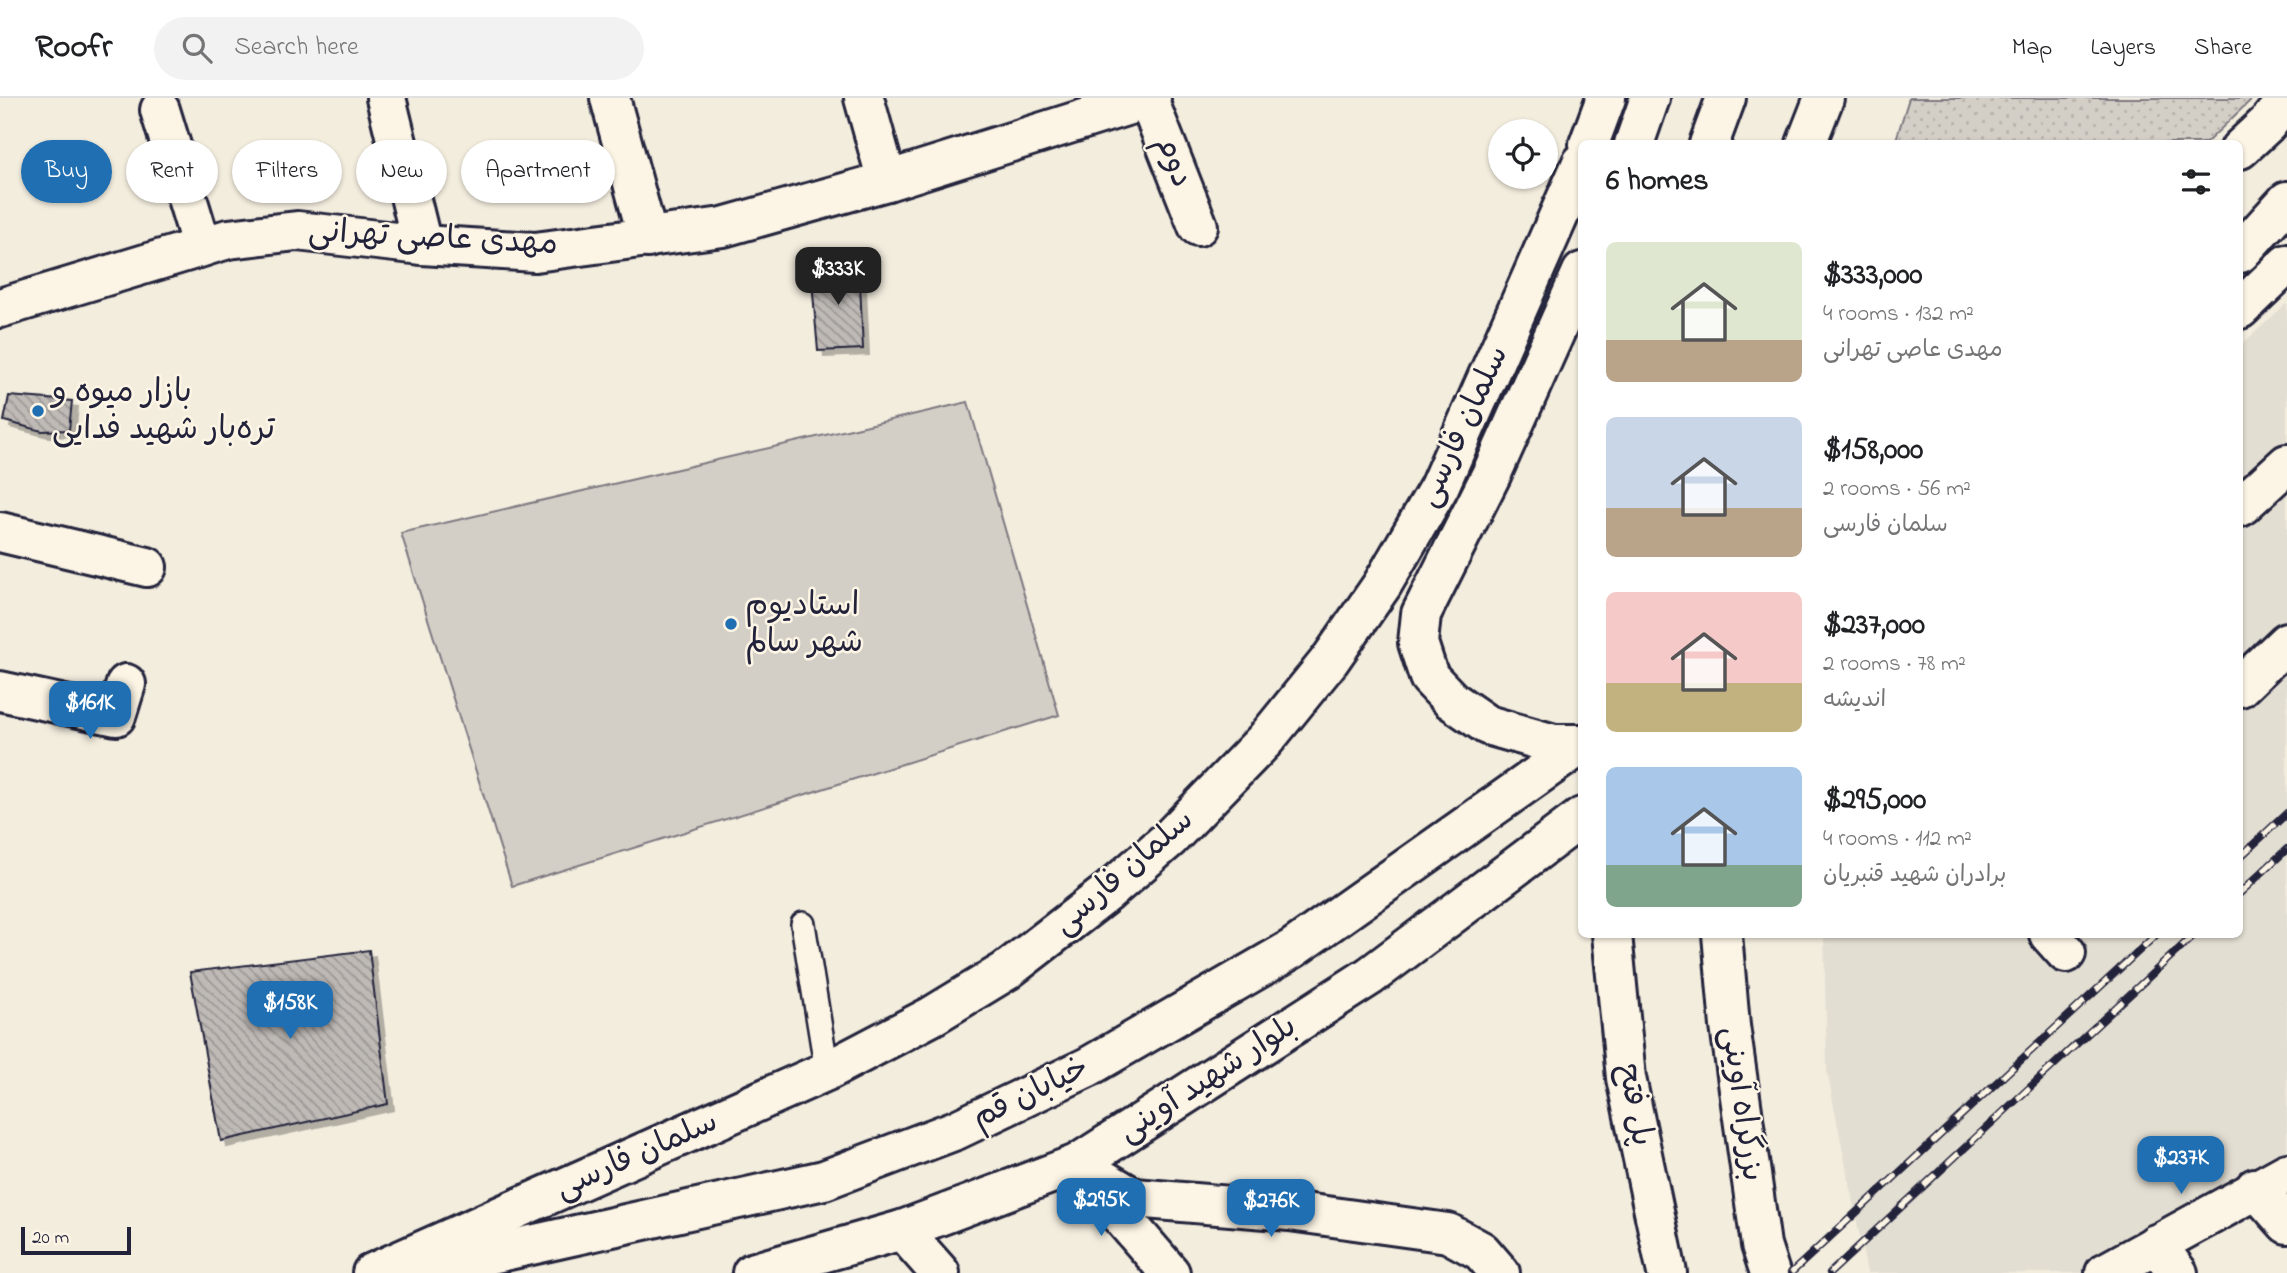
<!DOCTYPE html>
<meta charset="utf-8">
<style>
:root{--surface:#fff;--page:#f2f2f2;--text:#202124;--muted:#757577;--line:#e0e0e0;--accent:#1f6fb2}
body{margin:0;font-family:"Indie Flower","Playpen Sans Arabic",sans-serif;background:var(--page);color:var(--text);height:100vh;display:flex;flex-direction:column;font-size:26px;white-space:nowrap}
*{box-sizing:border-box;margin:0}
p{font-size:23px;color:var(--muted)}
.icon{flex:none;width:38px;height:38px;fill:none;stroke:currentColor;stroke-width:2;stroke-linecap:round;stroke-linejoin:round}
.map{position:relative;flex:1;overflow:hidden}
.side{position:absolute;left:1578px;top:42px;width:665px;height:798px;display:flex;flex-direction:column;background:var(--surface);border-radius:10px;box-shadow:0 2px 5px #0004}
.side>*{flex:none}
.top-card{position:absolute;left:21px;top:42px;width:665px;height:63px;display:flex;gap:14px}
.fabs{position:absolute;left:1488px;top:21px;display:grid;gap:14px}
.fabs a{display:grid;place-items:center;width:70px;height:70px;border-radius:50%;background:var(--surface);box-shadow:0 2px 5px #0004;font-size:35px}
.scale{position:absolute;left:21px;bottom:18px;width:110px;box-sizing:border-box;padding-left:7px;border:4px solid #22223b;border-top:0;font-size:19px;line-height:24px;white-space:nowrap;color:#22223b;-webkit-text-stroke:5px #fcf5e5;paint-order:stroke}
.price{position:absolute;translate:-50% -60px;padding:0 16px;border-radius:14px;background:var(--accent);color:#fff;font-size:23px;line-height:46px;filter:drop-shadow(0 2px 4px #0008)}
.price::after{content:'';position:absolute;left:50%;top:42px;width:21px;height:16px;margin-left:-10px;background:inherit;clip-path:polygon(0 0,100% 0,50% 100%)}
.price.on{background:#222;color:#fff}
ul{padding:0;list-style:none}
li{display:flex;align-items:center;gap:21px;height:175px;padding:0 28px}
li span{display:grid;place-items:center;flex:none;width:196px;height:140px;border-radius:10px;color:#555}
li>.icon{margin-inline-start:auto}
span .icon{width:84px;height:84px;fill:#fffc;stroke-width:1}
li b{font-size:30px}
h2{display:flex;justify-content:space-between;align-items:center;height:84px;padding:0 28px;font-size:30px}
.tag{padding:0 24px;border-radius:32px;background:var(--surface);box-shadow:0 2px 5px #0004;font-size:24px;line-height:63px}
.tag.on{background:var(--accent);color:#fff}
header{display:flex;align-items:center;gap:42px;box-sizing:border-box;height:98px;padding:0 35px;background:var(--surface);border-bottom:2px solid var(--line)}
header strong{font-size:33px}
nav{display:flex;gap:38px;margin-inline-start:auto;font-size:24px}
.search{width:490px;height:63px;background:var(--page);display:flex;align-items:center;gap:18px;box-sizing:border-box;padding:0 24px;border-radius:38px;color:var(--muted);font-size:26px}
.map>svg:first-child{display:block}
.built{fill:#e3ded2}
.grass{fill:url(#grass-dots);stroke:#7b7880;stroke-width:2}
.pitch{fill:#d4cfc6;stroke:#7b7880;stroke-width:2}
.building{fill:url(#building-back-hatch);stroke:#22223b;stroke-width:2;filter:url(#shadow)}
.lines{fill:none;stroke-linecap:round;stroke-linejoin:round}
.lane-casing{stroke:#22223b;stroke-width:28}
.street-casing{stroke:#22223b;stroke-width:44}
.secondary-casing{stroke:#22223b;stroke-width:44}
.primary-casing{stroke:#22223b;stroke-width:44}
.highway-casing{stroke:#22223b;stroke-width:44}
.lane{stroke:#fcf5e5;stroke-width:23}
.street{stroke:#fcf5e5;stroke-width:38}
.secondary{stroke:#fcf5e5;stroke-width:38}
.primary{stroke:#fcf5e5;stroke-width:38}
.highway{stroke:#fcf5e5;stroke-width:38}
.rail-casing{stroke:#22223b;stroke-width:8}
.rail{stroke:#fcf5e5;stroke-width:5;stroke-dasharray:16;stroke-linecap:butt}
.poi-dot{fill:#1f6fb2;stroke:#fcf5e5;stroke-width:2.5}
.labels{text-anchor:middle;dominant-baseline:central;stroke-width:5;stroke-linejoin:round;paint-order:stroke}
.street-label{font-size:32px;fill:#22223b;stroke:#fcf5e5}
.poi-label{font-size:32px;fill:#22223b;stroke:#fcf5e5;text-anchor:start}
</style>
<header>
<strong>Roofr</strong>
<div class="search"><svg class="icon" aria-label="search" viewBox="0 0 24 24"><circle cx="10" cy="10" r="6"/><path d="M15 15l6 6"/></svg>Search here</div>
<nav><a>Map</a><a>Layers</a><a>Share</a></nav>
</header>
<div class="map">
<svg width="2287" height="1175" viewBox="0 0 2287 1175">
<defs>
<pattern id="grass-dots" width="8" height="8" patternUnits="userSpaceOnUse" patternTransform="scale(1.75)"><rect width="8" height="8" fill="#d4cfc6"/><path d="M2 2h.1M6 6h.1" fill="none" stroke="#b6b1ab" stroke-width="1.8" stroke-linecap="round"/></pattern>
<pattern id="building-back-hatch" width="6" height="6" patternUnits="userSpaceOnUse" patternTransform="scale(1.75)"><rect width="6" height="6" fill="#bfbab6"/><path d="M-1 5l2 2M0 0l6 6M5-1l2 2" fill="none" stroke="#9b9795"/></pattern>
<filter id="shadow"><feDropShadow dx="6" dy="6" stdDeviation="0" flood-color="#0004"/></filter>
</defs>
<rect width="100%" height="100%" fill="#f3edde"/>
<filter id="ink" filterUnits="userSpaceOnUse"><feTurbulence type="fractalNoise" baseFrequency=".0143" numOctaves="2"/><feDisplacementMap in="SourceGraphic" scale="14" xChannelSelector="R" yChannelSelector="G"/><feConvolveMatrix kernelMatrix="1 2 1 2 8 2 1 2 1" color-interpolation-filters="sRGB"/></filter>
<g filter="url(#ink)">
<path class="built" d="M2287 205V1058L2082 1175H1867L1827 973 1824 837 2240 836V248Z"/>
<path class="grass" d="M1909 0H2253L2206 45H1895Z"/>
<path class="pitch" d="M968 304 1059 617 512 788 401 435Z"/>
<g class="building">
<path d="M859 163 863 251 818 253 811 172Z"/>
<path d="M9 298 72 303 69 332 42 333 4 323Z"/>
<path d="M369 852 388 1006 221 1043 190 874Z"/>
</g>
<g class="lines">
<defs>
<path id="lane" d="M803 826 827 973"/>
<g id="street">
<path d="M386 0 422 147"/>
<path d="M610 0 648 140"/>
<path d="M864 0 887 83"/>
<path d="M1148 1 1198 128"/>
<path d="M160 12 202 149"/>
<path d="M2240 409 2287 366"/>
<path d="M0 434 147 469"/>
<path d="M2240 589 2287 544"/>
<path d="M0 593 116 618 126 586"/>
<path d="M2049 836 2066 855"/>
<path d="M1077 1066 1134 1100 1290 1113 1448 1135 1481 1153 1500 1175"/>
<path d="M1094 1087 1170 1175"/>
<path d="M2255 1090 2287 1126"/>
<path d="M902 1132 940 1175"/>
<path d="M2156 1146 2178 1175"/>
<path d="M2105 1175 2287 1075"/>
</g>
<g id="secondary">
<path d="M0 210 228 141 297 133 422 147 535 154 723 129 887 83 1151 0"/>
<path d="M2240 211 2287 166"/>
</g>
<g id="primary">
<path d="M1589 46 1606 0"/>
<path d="M1634 46 1650 0"/>
<path d="M2240 51 2267 26 2287 2"/>
<path d="M2240 155 2287 103"/>
<path d="M1582 174 1492 375 1421 516 1418 545 1429 579 1451 602 1487 627 1554 646H1582"/>
<path d="M423 1171 824 1082 956 1032 1088 969 1292 851 1582 646"/>
<path d="M372 1175 827 973 932 918 1006 873 1108 794 1169 741 1265 642 1330 562 1382 487 1439 389 1582 65"/>
<path d="M752 1175 902 1132 1077 1066 1370 878 1582 719"/>
</g>
<g id="highway">
<path d="M1709 46 1726 0"/>
<path d="M1806 46 1824 0"/>
<path d="M1612 836 1626 980 1667 1175"/>
<path d="M1722 836 1730 928 1761 1147 1770 1175"/>
</g>
</defs>
<use href="#lane" class="lane-casing"/>
<use href="#street" class="street-casing"/>
<use href="#secondary" class="secondary-casing"/>
<use href="#primary" class="primary-casing"/>
<use href="#highway" class="highway-casing"/>
<use href="#lane" class="lane"/>
<use href="#street" class="street"/>
<use href="#secondary" class="secondary"/>
<use href="#primary" class="primary"/>
<use href="#highway" class="highway"/>
<defs>
<g id="rail">
<path d="M2240 759 2287 715"/>
<path d="M2240 795 2287 751"/>
<path d="M1791 1175 2157 836"/>
<path d="M1830 1175 2195 836"/>
</g>
</defs>
<use href="#rail" class="rail-casing"/>
<use href="#rail" class="rail"/>
</g>
</g>
<g class="poi-dot">
<circle cx="38" cy="313" r="7"/>
<circle cx="731" cy="526" r="7"/>
</g>
<g class="labels">
<g class="street-label">
<text transform="translate(1173 64) rotate(69)">دوم</text>
<text transform="translate(433 141) rotate(3)">مهدی عاصی تهرانی</text>
<text transform="translate(1464 329) rotate(-65)">سلمان فارسی</text>
<text transform="translate(1124 775) rotate(-41)">سلمان فارسی</text>
<text transform="translate(1208 982) rotate(-33)">بلوار شهید آوینی</text>
<text transform="translate(1031 996) rotate(-26)">خیابان قم</text>
<text transform="translate(1741 1006) rotate(82)">بزرگراه آوینی</text>
<text transform="translate(1634 1007) rotate(80)">پل فتح</text>
<text transform="translate(637 1058) rotate(-24)">سلمان فارسی</text>
</g>
<g class="poi-label">
<text x="52" y="295">بازار میوه و<tspan x="52" dy="37">تره‌بار شهید فدایی</tspan></text>
<text x="745" y="508">استادیوم<tspan x="745" dy="37">شهر سالم</tspan></text>
</g>
</g>
</svg>
<div class="fabs">
<a><svg class="icon" aria-label="locate" viewBox="0 0 24 24"><circle cx="12" cy="12" r="6"/><path d="M12 2v4M12 18v4M2 12h4M18 12h4"/></svg></a>
</div>
<div class="scale">20 m</div>
<b class="price on" style="left:838px;top:209px">$333K</b>
<b class="price" style="left:90px;top:643px">$161K</b>
<b class="price" style="left:290px;top:943px">$158K</b>
<b class="price" style="left:2181px;top:1098px">$237K</b>
<b class="price" style="left:1101px;top:1140px">$295K</b>
<b class="price" style="left:1271px;top:1141px">$276K</b>
<div class="top-card">
<a class="tag on">Buy</a>
<a class="tag">Rent</a>
<a class="tag">Filters</a>
<a class="tag">New</a>
<a class="tag">Apartment</a>
</div>
<section class="side">
<h2>6 homes<svg class="icon" aria-label="filters" viewBox="0 0 24 24"><path d="M4 7h16M4 17h16"/><circle cx="9" cy="7" r="2"/><circle cx="15" cy="17" r="2"/></svg></h2>
<ul>
<li><span style="background:linear-gradient(#dfe7d0 70%,#b9a48a 0)"><svg class="icon" aria-label="home" viewBox="0 0 24 24"><path d="M3 11l9-7 9 7M6 9v11h12V9"/></svg></span><div><b>$333,000</b><p>4 rooms · 132 m²</p><p>مهدی عاصی تهرانی</p></div></li>
<li><span style="background:linear-gradient(#c9d6e8 65%,#b9a48a 0)"><svg class="icon" aria-label="home" viewBox="0 0 24 24"><path d="M3 11l9-7 9 7M6 9v11h12V9"/></svg></span><div><b>$158,000</b><p>2 rooms · 56 m²</p><p>سلمان فارسی</p></div></li>
<li><span style="background:linear-gradient(#f6c9c9 65%,#c2b280 0)"><svg class="icon" aria-label="home" viewBox="0 0 24 24"><path d="M3 11l9-7 9 7M6 9v11h12V9"/></svg></span><div><b>$237,000</b><p>2 rooms · 78 m²</p><p>اندیشه</p></div></li>
<li><span style="background:linear-gradient(#a9c7e8 70%,#7fa58c 0)"><svg class="icon" aria-label="home" viewBox="0 0 24 24"><path d="M3 11l9-7 9 7M6 9v11h12V9"/></svg></span><div><b>$295,000</b><p>4 rooms · 112 m²</p><p>برادران شهید قنبریان</p></div></li>
</ul>
</section>
</div>
